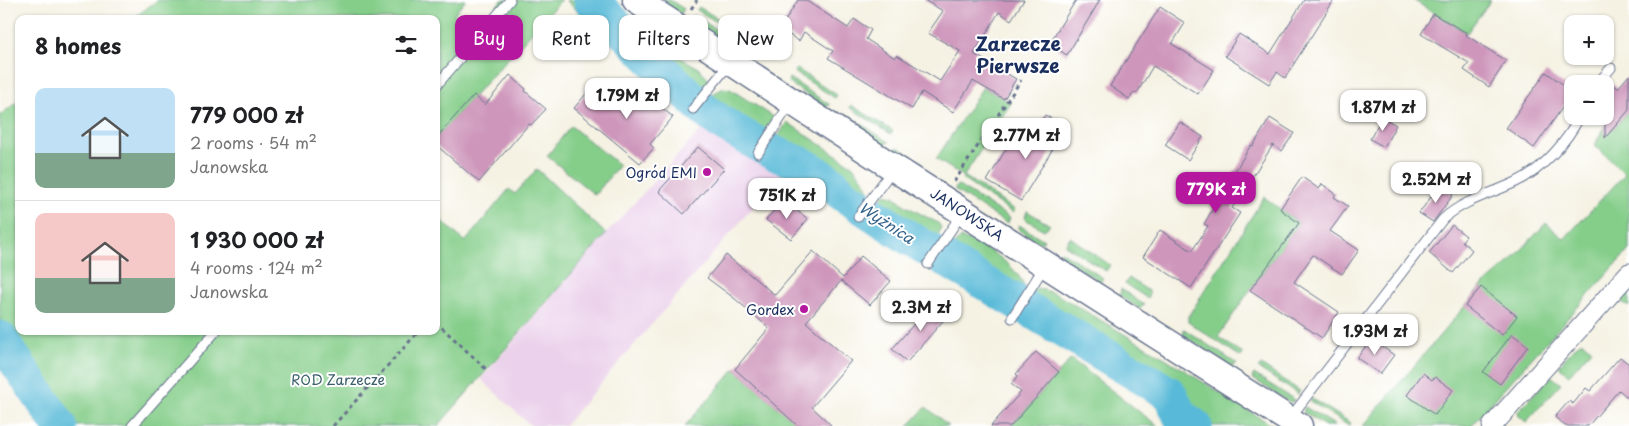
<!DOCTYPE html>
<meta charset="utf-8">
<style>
:root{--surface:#fff;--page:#f6f6f6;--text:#202124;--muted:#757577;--line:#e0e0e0;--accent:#b5179e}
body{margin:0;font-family:"Playpen Sans",sans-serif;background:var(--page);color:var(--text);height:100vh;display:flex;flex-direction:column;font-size:19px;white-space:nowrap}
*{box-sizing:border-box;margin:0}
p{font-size:16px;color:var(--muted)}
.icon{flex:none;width:28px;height:28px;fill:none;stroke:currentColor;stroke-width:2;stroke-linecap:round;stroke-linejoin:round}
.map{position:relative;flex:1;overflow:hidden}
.details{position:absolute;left:15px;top:15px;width:425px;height:320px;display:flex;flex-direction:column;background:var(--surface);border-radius:10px;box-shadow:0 1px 4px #0004}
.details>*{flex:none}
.top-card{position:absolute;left:455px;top:15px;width:475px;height:45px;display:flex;gap:10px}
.fabs{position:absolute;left:1564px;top:15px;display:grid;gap:10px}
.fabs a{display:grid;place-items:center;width:50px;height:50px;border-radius:10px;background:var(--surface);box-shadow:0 1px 4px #0004;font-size:25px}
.price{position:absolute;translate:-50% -42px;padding:0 11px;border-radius:10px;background:#fff;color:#222;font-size:16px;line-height:32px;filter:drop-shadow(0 1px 2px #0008)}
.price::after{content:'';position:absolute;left:50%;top:30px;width:15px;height:11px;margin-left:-8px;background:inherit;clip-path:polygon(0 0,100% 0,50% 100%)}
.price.selected{background:var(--accent);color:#fff}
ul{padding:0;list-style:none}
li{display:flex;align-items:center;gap:15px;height:125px;padding:0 20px}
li+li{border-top:1px solid var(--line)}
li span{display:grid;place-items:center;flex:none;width:140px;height:100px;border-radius:10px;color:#555}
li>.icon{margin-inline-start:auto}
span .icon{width:60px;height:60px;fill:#fffc;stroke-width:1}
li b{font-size:21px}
h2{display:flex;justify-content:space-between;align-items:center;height:60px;padding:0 20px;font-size:21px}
.pill{padding:0 18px;border-radius:10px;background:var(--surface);box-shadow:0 1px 4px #0004;font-size:18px;line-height:45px}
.pill.selected{background:var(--accent);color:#fff}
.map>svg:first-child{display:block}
.built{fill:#ebd1eb}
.green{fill:#85ce8a;stroke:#507e74}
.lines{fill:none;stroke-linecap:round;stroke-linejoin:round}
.river{stroke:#59bad8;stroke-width:35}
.building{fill:#ce96bb}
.lane-casing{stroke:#67738d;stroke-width:11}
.street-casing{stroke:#67738d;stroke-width:21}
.secondary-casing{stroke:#67738d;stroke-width:29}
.path{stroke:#67738d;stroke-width:3;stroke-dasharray:4 4;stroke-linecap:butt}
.lane{stroke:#fff;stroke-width:9}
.street{stroke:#fff;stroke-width:19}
.secondary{stroke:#fff;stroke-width:26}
.poi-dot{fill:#b5179e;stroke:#fff;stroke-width:2}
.labels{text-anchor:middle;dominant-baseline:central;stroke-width:4;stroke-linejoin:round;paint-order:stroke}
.poi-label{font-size:14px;fill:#1b2f5e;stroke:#fff;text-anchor:end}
.street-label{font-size:14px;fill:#1b2f5e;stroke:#fff}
.park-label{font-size:14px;fill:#3b5f6b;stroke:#fff}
.water-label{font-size:15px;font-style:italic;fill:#316089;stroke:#fff}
.district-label{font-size:19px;font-weight:bold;fill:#1b2f5e;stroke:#fff}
</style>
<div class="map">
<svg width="1629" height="426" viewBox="0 0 1629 426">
<rect width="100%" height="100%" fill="#fff"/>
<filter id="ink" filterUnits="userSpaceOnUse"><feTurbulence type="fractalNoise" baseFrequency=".02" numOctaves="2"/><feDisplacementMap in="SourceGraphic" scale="10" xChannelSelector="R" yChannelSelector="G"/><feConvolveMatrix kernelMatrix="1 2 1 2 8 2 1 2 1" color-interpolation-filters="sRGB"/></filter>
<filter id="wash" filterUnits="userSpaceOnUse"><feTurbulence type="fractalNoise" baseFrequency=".0096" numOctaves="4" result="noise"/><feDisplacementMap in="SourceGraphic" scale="20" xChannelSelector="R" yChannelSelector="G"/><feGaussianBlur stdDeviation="1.12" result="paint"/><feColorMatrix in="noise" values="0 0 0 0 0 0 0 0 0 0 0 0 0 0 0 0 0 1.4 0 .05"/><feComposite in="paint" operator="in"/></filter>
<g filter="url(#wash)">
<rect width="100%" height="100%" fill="#f5f2e3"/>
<path class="built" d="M708 122 785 170 564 426H531L481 379 606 234Z"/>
<g class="green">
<path d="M158 0H466L454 14 473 32 502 0H561L436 138V19H132Z"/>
<path d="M566 0H587L693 103 689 107 616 47Z"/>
<path d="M594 0H611L622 11 623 20 621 27Z"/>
<path d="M661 0H670L684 9 681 14Z"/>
<path d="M1413 0H1491L1467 33Z"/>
<path d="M699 7 752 39 750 43 697 10Z"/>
<path d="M694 15 745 49 743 52 739 53 692 21V18Z"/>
<path d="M631 26 636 27 670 52 699 68 707 77 709 83 697 99 628 32Z"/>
<path d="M797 69 837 95 835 98 794 72Z"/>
<path d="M789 78 830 105 825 107 788 82Z"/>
<path d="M983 87 1011 103 964 176 1015 210 1013 213 962 179 963 176 936 159Z"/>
<path d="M724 88 730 89 774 117 758 141 729 125 704 106 714 93Z"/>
<path d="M19 101V331H436V215L465 242 509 189 515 194 537 169 606 234 438 426H45L0 358V115Z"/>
<path d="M851 105 893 131 891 134 849 107Z"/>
<path d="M701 110 723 127 756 146 753 149 708 122 698 114Z"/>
<path d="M1629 110V250L1471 426H1363L1481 287 1512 260 1546 223 1564 239 1625 174 1595 145 1605 125 1612 130Z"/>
<path d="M846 114 889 142 885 145 843 119Z"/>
<path d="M787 122 853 166 865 182 870 192 863 203 844 191 835 181 810 164 771 148Z"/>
<path d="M571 126 619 165 595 195 547 156Z"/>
<path d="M898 147 922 163 920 166H916L896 153Z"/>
<path d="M768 152 811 172 831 186 838 194 858 207 853 214 787 167 785 170 765 157Z"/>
<path d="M957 185 1010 218 1008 222 1006 223 956 191 955 189Z"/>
<path d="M884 194 894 196 906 206 938 223 941 227 938 237 930 247 873 210Z"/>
<path d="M1264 197 1299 223 1250 290 1218 337 1243 354 1241 357 1188 322V317Z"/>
<path d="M1027 211 1050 225 1044 230 1027 220 1025 218Z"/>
<path d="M869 215 927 253 921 260 865 222Z"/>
<path d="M1019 225 1044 240 1040 243 1019 230Z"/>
<path d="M1070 237 1110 265 1106 271 1065 245Z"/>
<path d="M960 238C983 243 1017 265 1025 288L1018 299 945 255Z"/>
<path d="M1061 251 1103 278 1101 281H1099L1059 255Z"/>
<path d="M1129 278 1150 292 1147 298 1125 284Z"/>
<path d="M1629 286V306L1628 307 1618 298Z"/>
<path d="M1038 288 1056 294 1165 358 1273 426H1198L1182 416 1171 393 1025 303 1033 290Z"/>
<path d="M1121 289 1144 305 1140 309 1120 296Z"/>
<path d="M1184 329 1237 364 1232 367 1183 335Z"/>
<path d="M1580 342H1583L1592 349 1569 375 1560 368V364Z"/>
<path d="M1071 359 1158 426H1011Z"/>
<path d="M1261 365 1300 391 1298 394 1258 368Z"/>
<path d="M735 369 799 426H685Z"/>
<path d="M1254 374 1295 400 1290 403 1252 378Z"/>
<path d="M1551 376 1561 384 1526 422 1519 416 1518 411Z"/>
<path d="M1311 399 1314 400 1351 423 1349 426 1310 401Z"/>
<path d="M926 407 949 426H908Z"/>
<path d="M1305 407 1336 426H1325L1303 412Z"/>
</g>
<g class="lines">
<g class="river">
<path d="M591 0 704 110 726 126 774 153 804 165 816 172 833 184 841 193 906 236 1170 394 1180 416 1195 426"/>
<path d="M0 338 60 426"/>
</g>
</g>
<g id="blocks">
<g class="building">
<path d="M798 0H805L848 28 854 19 871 30 866 39 895 58 897 55 940 81 960 51 928 33 943 11 924 0H1024L1011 20 999 12 974 54 1016 79 1004 99 973 81 953 112 922 92 912 109 828 58 833 51 804 32 799 41 780 29Z"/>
<path d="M1076 0H1100L1067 55 1049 44Z"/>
<path d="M1304 0H1334L1285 78 1277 72 1269 84 1225 56 1239 34 1270 54Z"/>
<path d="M1160 7 1185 23 1172 44 1214 70 1198 94 1153 66 1137 93 1134 92 1129 99 1110 86Z"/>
<path d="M1433 14 1467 33 1466 35 1506 61 1489 87 1464 70 1469 63 1421 34Z"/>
<path d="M1546 72 1572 91V94L1534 148 1506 128Z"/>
<path d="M510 75 526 89 525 91 546 109 531 125 529 124 479 182 436 145V138L474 95 485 105Z"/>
<path d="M1629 75V110L1605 138V84L1608 81 1618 88Z"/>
<path d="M633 84 673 117 650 144 654 148 640 163 574 108 592 87 614 106Z"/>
<path d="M1045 115 1066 127 1021 201 987 181 1012 139 1026 147Z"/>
<path d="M1382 117 1396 125 1384 147 1370 139Z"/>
<path d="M1270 118 1294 133 1282 151 1273 145 1232 208 1240 213 1191 288 1143 257 1160 230 1192 251 1208 226 1204 224 1232 176 1251 145 1253 146Z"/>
<path d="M1180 122 1203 137 1188 160 1165 145Z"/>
<path d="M698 147 724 169 684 214 659 191Z"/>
<path d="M1302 177 1319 189 1322 184 1336 194 1334 197 1348 206 1330 231 1359 250 1342 274 1313 255 1294 282 1339 312 1322 338 1250 290 1299 223 1280 209Z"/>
<path d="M1440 185 1453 195 1433 222 1419 213Z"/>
<path d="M783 200 808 219 791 239 766 220Z"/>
<path d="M1452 225 1466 236 1462 241 1472 250 1453 273 1429 253Z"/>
<path d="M813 251 843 278 861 256 891 281 870 305 841 281 806 322 851 361 812 407 832 426H798L735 369 769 328 734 298 707 278 726 255 775 295Z"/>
<path d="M1481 287 1517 316 1502 335 1465 306Z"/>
<path d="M934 301 949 314 907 362 892 349Z"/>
<path d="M1512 334 1528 346 1500 384 1483 372Z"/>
<path d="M1371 339 1394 355 1380 374 1357 358Z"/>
<path d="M1036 352 1059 372 1011 426H991L1021 392 1011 384 1018 376 1016 374Z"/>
<path d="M1620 357 1629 364V399L1619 390 1588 426H1565L1555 417 1569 401 1573 404 1586 388 1590 391Z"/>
<path d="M1423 373 1432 380 1435 377 1453 390 1435 415 1407 395Z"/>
</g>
</g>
</g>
<g filter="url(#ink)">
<use href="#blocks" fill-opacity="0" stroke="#67738d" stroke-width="1"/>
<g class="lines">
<defs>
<g id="lane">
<path d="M1597 84 1611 68"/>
<path d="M436 86 510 0"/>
<path d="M693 109 730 63"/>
<path d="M758 153 790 104"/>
<path d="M858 217 893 169"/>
<path d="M928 264 961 215"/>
<path d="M1012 318 1044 267"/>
<path d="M1290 418 1443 219C1464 200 1491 194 1516 182 1542 170 1567 142 1580 116"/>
<path d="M132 426 216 331"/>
</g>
<path id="street" d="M1492 426 1629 273"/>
<path id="secondary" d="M636 0 894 168 1299 426"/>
</defs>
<use href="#lane" class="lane-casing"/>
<use href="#street" class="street-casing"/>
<use href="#secondary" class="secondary-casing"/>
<g class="path">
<path d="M691 9 697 0"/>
<path d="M954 182 1021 80"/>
<path d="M436 322 488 371"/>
<path d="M333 426 419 331"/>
</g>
<use href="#lane" class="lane"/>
<use href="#street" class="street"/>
<use href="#secondary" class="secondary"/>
</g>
</g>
<g class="poi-dot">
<circle cx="707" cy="172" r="5"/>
<circle cx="804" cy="309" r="5"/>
</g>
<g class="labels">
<g class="poi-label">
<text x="697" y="172">Ogród EMI</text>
<text x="794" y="309">Gordex</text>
</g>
<g class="street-label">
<text transform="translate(967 214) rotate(33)">JANOWSKA</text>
</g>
<g class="park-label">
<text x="338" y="379">ROD Zarzecze</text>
</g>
<g class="water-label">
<text transform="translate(887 222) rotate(33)">Wyżnica</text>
</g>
<g class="district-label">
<text x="1018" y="43">Zarzecze<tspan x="1018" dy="22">Pierwsze</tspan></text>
</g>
</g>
</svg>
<div class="fabs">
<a>+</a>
<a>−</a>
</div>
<b class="price" style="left:627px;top:120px">1.79M zł</b>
<b class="price" style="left:1383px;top:132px">1.87M zł</b>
<b class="price" style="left:1026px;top:160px">2.77M zł</b>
<b class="price" style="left:1436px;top:204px">2.52M zł</b>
<b class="price selected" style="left:1216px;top:214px">779K zł</b>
<b class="price" style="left:787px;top:220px">751K zł</b>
<b class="price" style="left:921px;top:332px">2.3M zł</b>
<b class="price" style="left:1375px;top:356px">1.93M zł</b>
<div class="top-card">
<a class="pill selected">Buy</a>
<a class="pill">Rent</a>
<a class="pill">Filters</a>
<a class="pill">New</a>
</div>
<section class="details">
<h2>8 homes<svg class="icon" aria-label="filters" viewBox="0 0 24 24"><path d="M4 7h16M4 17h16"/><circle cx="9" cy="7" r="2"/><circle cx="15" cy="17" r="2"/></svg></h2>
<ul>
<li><span style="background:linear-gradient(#bfe0f5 65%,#7fa58c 0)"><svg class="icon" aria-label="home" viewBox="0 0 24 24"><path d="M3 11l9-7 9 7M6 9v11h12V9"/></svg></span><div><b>779 000 zł</b><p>2 rooms · 54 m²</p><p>Janowska</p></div></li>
<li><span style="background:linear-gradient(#f6c9c9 65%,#7fa58c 0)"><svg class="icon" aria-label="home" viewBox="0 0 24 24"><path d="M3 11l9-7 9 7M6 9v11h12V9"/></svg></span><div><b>1 930 000 zł</b><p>4 rooms · 124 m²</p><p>Janowska</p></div></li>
</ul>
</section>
</div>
